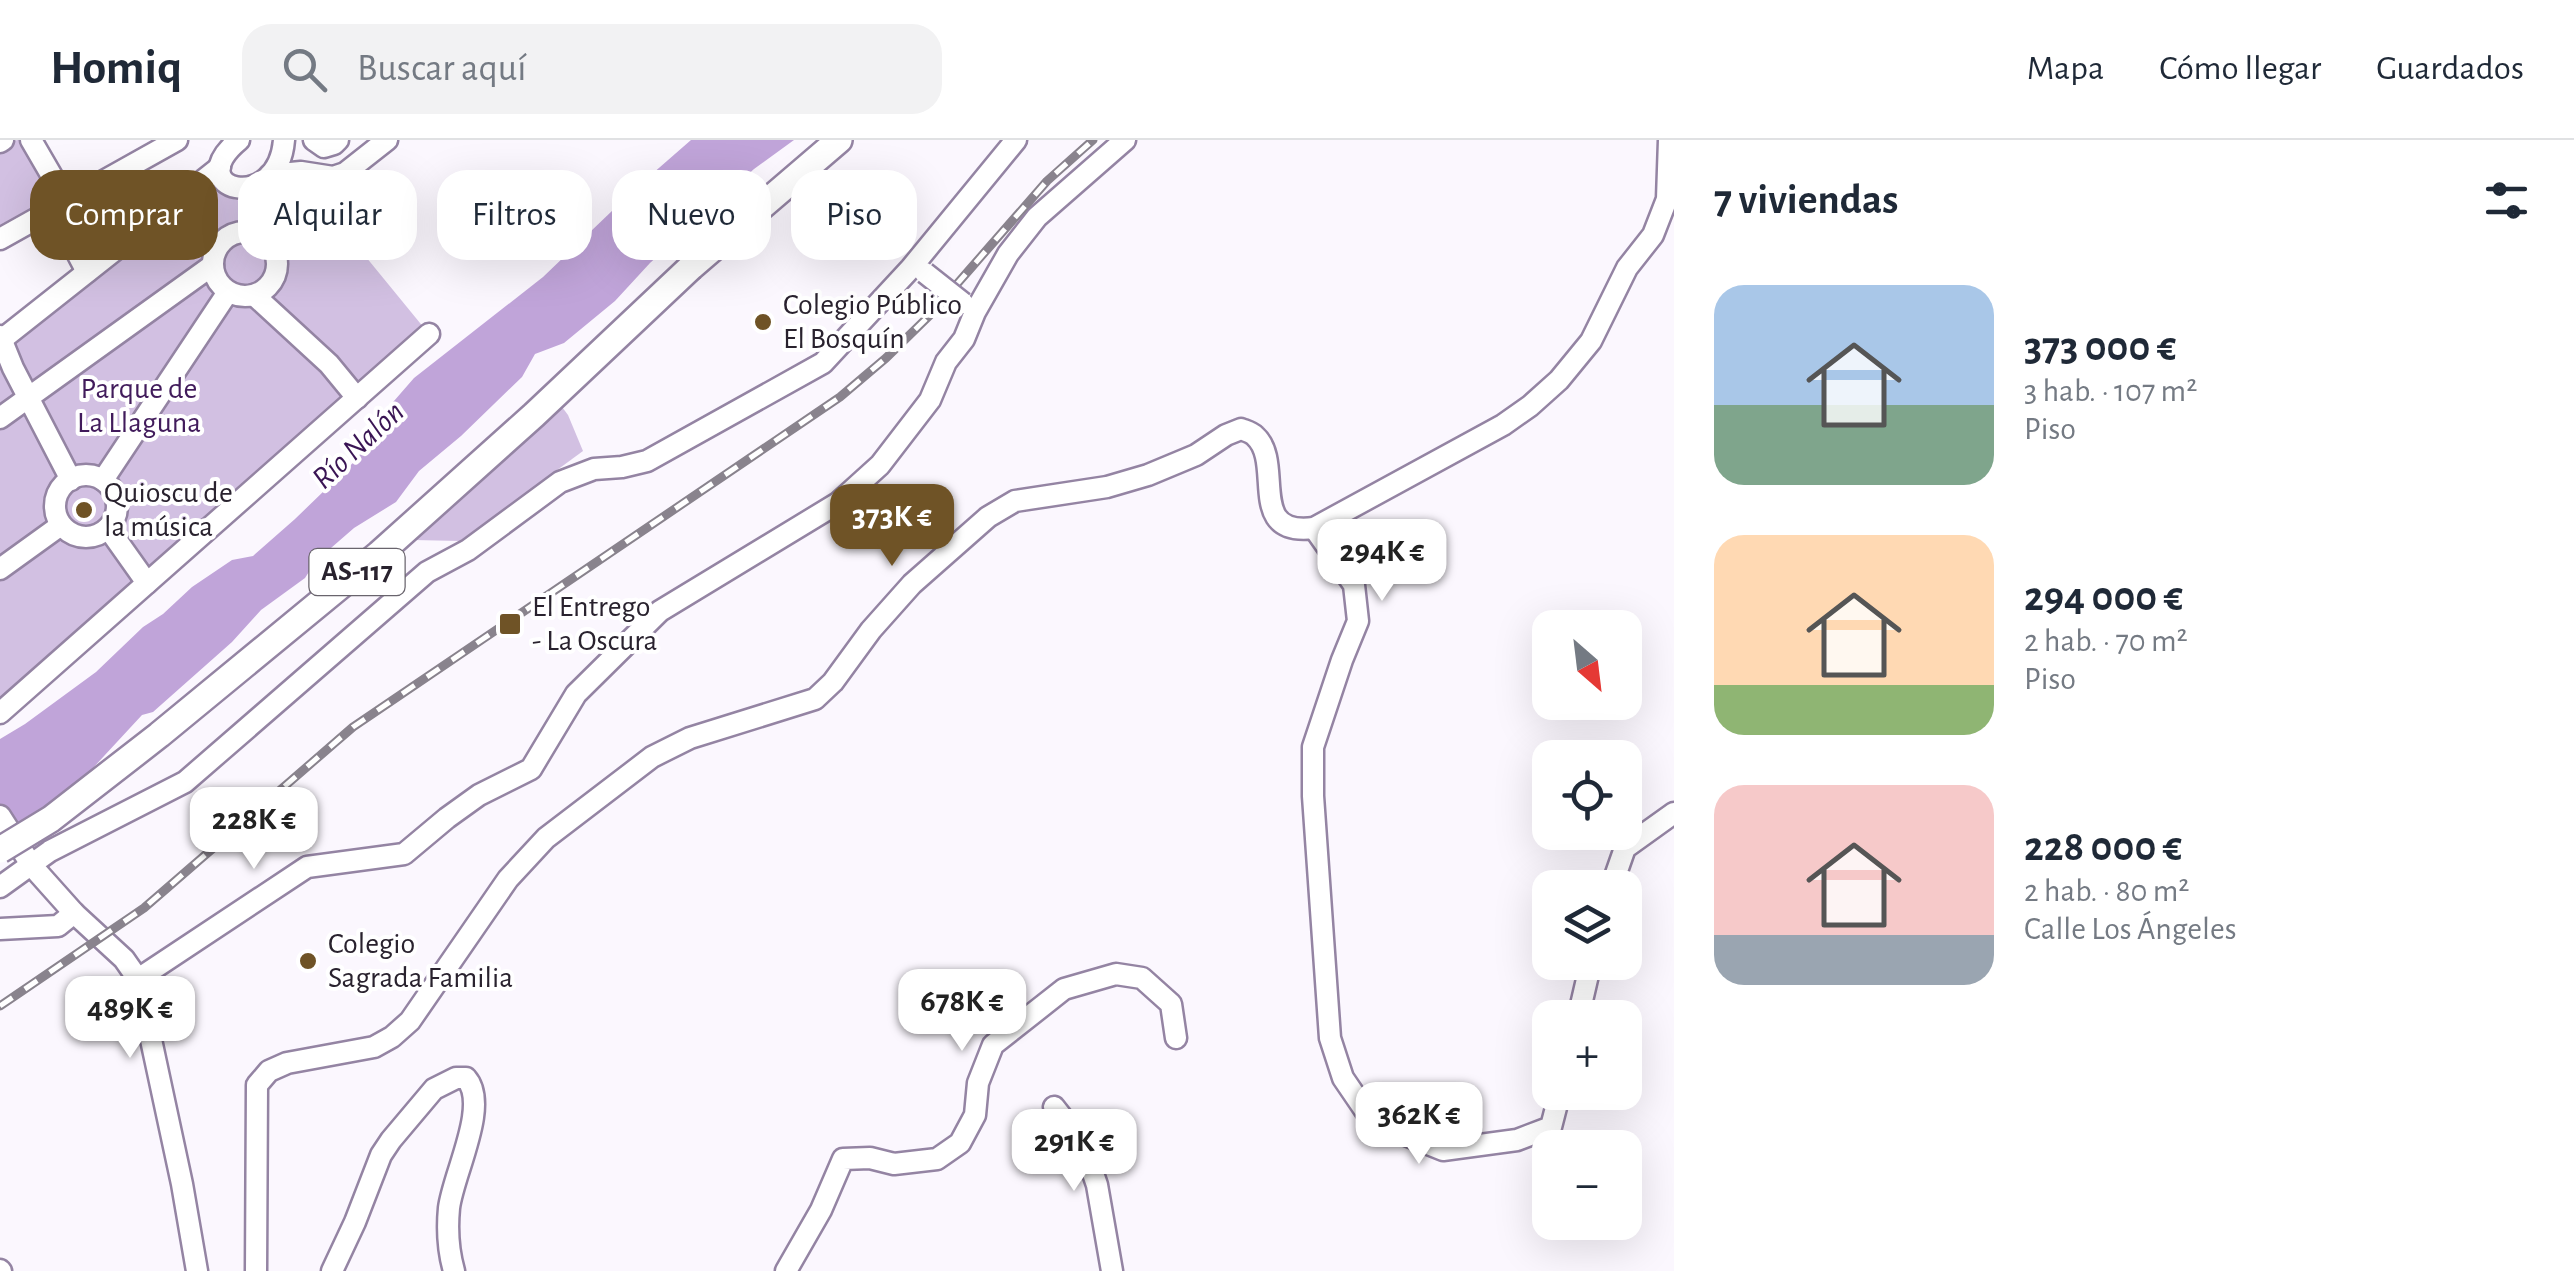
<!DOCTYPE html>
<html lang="es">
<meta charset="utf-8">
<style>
:root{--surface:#fff;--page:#f2f2f3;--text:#1f2937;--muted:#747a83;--line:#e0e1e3;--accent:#6f5326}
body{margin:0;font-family:"Alegreya Sans",sans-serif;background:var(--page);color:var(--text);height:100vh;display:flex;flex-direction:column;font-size:38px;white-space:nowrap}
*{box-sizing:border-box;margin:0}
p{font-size:32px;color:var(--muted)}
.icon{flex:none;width:55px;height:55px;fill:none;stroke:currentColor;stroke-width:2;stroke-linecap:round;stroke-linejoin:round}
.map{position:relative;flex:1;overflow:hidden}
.sheet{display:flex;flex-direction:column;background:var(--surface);width:900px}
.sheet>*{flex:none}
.hud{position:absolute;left:30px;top:30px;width:950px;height:90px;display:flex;gap:20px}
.needle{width:65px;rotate:152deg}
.tools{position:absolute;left:1532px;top:470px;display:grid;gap:20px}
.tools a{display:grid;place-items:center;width:110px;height:110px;border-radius:20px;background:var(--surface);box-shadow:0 10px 40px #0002;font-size:50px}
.price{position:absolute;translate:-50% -85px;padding:0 22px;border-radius:20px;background:#fff;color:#222;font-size:32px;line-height:65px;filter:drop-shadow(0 2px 5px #0008)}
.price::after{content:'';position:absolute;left:50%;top:60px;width:30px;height:22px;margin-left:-15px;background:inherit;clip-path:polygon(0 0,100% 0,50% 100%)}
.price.current{background:var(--accent);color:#fff}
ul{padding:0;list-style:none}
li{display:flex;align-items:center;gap:30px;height:250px;padding:0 40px}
li span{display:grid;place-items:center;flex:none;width:280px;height:200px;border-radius:30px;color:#555}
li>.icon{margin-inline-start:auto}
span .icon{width:120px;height:120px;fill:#fffc;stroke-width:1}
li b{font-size:42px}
h2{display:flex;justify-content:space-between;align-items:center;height:120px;padding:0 40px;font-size:42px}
.tag{padding:0 35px;border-radius:30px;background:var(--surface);box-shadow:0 10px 40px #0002;font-size:35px;line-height:90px}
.tag.current{background:var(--accent);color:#fff}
header{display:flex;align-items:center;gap:60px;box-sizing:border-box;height:140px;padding:0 50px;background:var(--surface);border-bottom:2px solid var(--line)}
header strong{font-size:48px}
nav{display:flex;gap:55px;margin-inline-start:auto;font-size:35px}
.search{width:700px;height:90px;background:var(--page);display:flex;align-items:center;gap:25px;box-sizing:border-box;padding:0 35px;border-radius:30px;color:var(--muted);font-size:38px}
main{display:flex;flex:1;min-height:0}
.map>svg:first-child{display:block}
.green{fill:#d2c0e2}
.water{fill:#c0a4d9}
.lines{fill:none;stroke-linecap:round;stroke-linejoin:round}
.minor-casing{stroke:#9484a3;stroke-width:25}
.major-casing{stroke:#9484a3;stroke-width:30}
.minor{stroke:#fff;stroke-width:20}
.major{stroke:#fff;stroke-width:25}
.rail-casing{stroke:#89838d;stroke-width:9}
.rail{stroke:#fff;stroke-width:5;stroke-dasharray:15;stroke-linecap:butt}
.minor-bridge-casing{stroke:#9484a3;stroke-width:25;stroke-linecap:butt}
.major-bridge-casing{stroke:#9484a3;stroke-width:30;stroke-linecap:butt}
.minor-bridge{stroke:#fff;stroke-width:20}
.major-bridge{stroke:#fff;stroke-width:25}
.poi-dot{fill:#6f5326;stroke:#fff;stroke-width:4}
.labels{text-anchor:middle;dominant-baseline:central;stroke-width:8;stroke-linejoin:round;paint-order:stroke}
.shield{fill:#fff;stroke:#69646d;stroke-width:2.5}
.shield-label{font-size:28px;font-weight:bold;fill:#29222e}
.poi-label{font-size:30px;fill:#29222e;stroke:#fff;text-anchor:start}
.park-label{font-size:30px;fill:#411b5b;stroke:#fff}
.water-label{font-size:32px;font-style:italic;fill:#3a1554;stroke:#fff}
</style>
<header>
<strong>Homiq</strong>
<div class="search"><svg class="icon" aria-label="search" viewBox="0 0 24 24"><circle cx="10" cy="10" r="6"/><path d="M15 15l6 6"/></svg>Buscar aquí</div>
<nav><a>Mapa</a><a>Cómo llegar</a><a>Guardados</a></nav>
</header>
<main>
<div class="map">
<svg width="1674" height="1131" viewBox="0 0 1674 1131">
<rect width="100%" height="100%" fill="#fbf7fe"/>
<g class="green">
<path d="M17 0H27L61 61 0 94V9Z"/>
<path d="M205 42C223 57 242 68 266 56 276 50 284 43 297 45 302 45 307 49 312 51L429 194 0 573V201Z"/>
<path d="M562 267 568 275 583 311 460 401 413 400Z"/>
</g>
<path class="water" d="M691 0H794L754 29 650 123 615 161 564 203 535 214 522 237 461 296 419 331 396 362 354 388 316 421 305 438 261 470 232 502 153 572 142 575 67 656 0 703V599L25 584 96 532 143 487 163 474 192 447 232 420 253 416 295 379 357 319 387 269 414 238 543 137 636 48Z"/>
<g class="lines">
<defs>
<g id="minor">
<path d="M31 0 67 62"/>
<path d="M239 0C178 50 278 76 284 0"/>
<path d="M314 0 324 7 334 4 338 0"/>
<path d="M0 2 3 0"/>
<path d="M270 35 301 32 333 37 345 33 387 0"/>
<path d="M54 69 87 132"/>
<circle cx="245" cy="124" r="32"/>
<path d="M0 99 177 0"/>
<path d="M268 102 322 62 331 51"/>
<path d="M254 155 329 224 357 258"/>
<path d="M0 196 13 228 71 340"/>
<path d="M0 201 220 27"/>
<path d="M0 278 213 125"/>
<circle cx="86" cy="366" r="31"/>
<path d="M103 340 228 152"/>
<path d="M108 388 147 443"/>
<path d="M1314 388 1354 445 1358 481 1342 520 1313 607V656L1330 898 1343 938 1373 982 1443 1010 1517 1000 1551 987 1560 952"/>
<path d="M0 429 61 385"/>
<path d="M0 573 429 194"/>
<path d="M0 676 32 726 74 773 124 819 138 839 182 1044 197 1131"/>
<path d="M0 747 50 711 185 642 427 432 468 410 560 342 594 329 622 327 647 321 823 223 911 128 1016 0"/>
<path d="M1611 748 1625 708 1674 673"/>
<path d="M0 789 58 786 74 773"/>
<path d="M138 839 307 727 404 714 447 678 479 655 531 629 576 554 660 471 838 363 880 325 930 260 946 222 964 199 975 172 1008 114 1037 77 1125 0"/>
<path d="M1578 878 1591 822"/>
<path d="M1054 967 1083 1004 1097 1045 1112 1131"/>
<path d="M0 1130 1 1131"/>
<path d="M256 1131 257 945 269 931 287 923 374 907 392 897 410 881 508 739 546 698 652 617 690 598 815 559 833 542 871 490 912 444 988 377 1015 361 1107 347 1148 335 1196 315 1226 295 1241 289C1246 291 1251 292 1255 296 1285 323 1245 397 1314 388L1503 285 1530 266 1559 240 1591 201 1627 128 1653 95 1667 59 1669 0"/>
<path d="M332 1131 355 1082 381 1015 391 1000 434 949 456 938H466C490 965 453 1034 449 1068 447 1089 448 1110 454 1131"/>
<path d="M786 1131 821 1070 843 1019 870 1018 894 1024 937 1019 960 1003 975 975 978 943 993 905 1064 849 1116 834 1142 838 1171 864 1176 898"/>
</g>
<path id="major" d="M691 127 839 0"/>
</defs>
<use href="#minor" class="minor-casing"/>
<use href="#major" class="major-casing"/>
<use href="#minor" class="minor"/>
<use href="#major" class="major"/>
<defs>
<path id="rail" d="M0 866 144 768 353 587 840 257 886 218 929 176 1047 41 1093 0"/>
</defs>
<use href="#rail" class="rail-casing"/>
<use href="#rail" class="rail"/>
<defs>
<path id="minor-bridge" d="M925 133 963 163"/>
<path id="major-bridge" d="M0 710 51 679 159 595 379 414 534 275 691 127"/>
</defs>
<use href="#minor-bridge" class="minor-bridge-casing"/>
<use href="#major-bridge" class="major-bridge-casing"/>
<use href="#minor-bridge" class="minor-bridge"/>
<use href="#major-bridge" class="major-bridge"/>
</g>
<g class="poi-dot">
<circle cx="763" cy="182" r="10"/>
<circle cx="84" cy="370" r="10"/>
<rect x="498" y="472" width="24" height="24" rx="5"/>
<circle cx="308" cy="821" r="10"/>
</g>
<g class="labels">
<rect class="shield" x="309.5" y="409" width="95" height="46" rx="8"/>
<g class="shield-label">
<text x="357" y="432">AS-117</text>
</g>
<g class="poi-label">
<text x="783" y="165">Colegio Público<tspan x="783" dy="34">El Bosquín</tspan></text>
<text x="104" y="353">Quioscu de<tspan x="104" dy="34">la música</tspan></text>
<text x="532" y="467">El Entrego<tspan x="532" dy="34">- La Oscura</tspan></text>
<text x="328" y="804">Colegio<tspan x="328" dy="34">Sagrada Familia</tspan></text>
</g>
<g class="park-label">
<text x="139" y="249">Parque de<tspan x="139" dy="34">La Llaguna</tspan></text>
</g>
<g class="water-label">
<text transform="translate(358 305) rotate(-43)">Río Nalón</text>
</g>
</g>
</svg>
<div class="tools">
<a><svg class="needle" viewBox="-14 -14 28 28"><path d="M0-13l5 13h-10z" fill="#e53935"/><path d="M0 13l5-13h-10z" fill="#747a83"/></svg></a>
<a><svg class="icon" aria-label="locate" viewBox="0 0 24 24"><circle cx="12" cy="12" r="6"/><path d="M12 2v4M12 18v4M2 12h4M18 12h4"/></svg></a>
<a><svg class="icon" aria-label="layers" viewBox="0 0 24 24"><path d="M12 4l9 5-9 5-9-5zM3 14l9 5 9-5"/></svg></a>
<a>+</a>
<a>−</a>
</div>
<b class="price current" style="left:892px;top:429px">373K €</b>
<b class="price" style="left:1382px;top:464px">294K €</b>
<b class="price" style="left:254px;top:732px">228K €</b>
<b class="price" style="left:962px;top:914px">678K €</b>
<b class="price" style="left:130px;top:921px">489K €</b>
<b class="price" style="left:1419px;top:1027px">362K €</b>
<b class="price" style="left:1074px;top:1054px">291K €</b>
<div class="hud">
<a class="tag current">Comprar</a>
<a class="tag">Alquilar</a>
<a class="tag">Filtros</a>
<a class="tag">Nuevo</a>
<a class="tag">Piso</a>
</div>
</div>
<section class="sheet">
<h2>7 viviendas<svg class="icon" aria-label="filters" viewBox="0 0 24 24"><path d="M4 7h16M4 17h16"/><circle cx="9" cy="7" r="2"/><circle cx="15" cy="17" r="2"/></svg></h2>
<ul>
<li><span style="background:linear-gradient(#a9c7e8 60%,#7fa58c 0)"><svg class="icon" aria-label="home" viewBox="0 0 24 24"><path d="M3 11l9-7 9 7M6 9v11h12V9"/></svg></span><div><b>373 000 €</b><p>3 hab. · 107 m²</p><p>Piso</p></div></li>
<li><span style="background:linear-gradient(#ffd9b3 75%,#8fb573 0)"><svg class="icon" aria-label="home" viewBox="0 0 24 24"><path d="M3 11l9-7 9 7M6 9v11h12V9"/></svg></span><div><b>294 000 €</b><p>2 hab. · 70 m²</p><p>Piso</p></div></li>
<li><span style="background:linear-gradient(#f6c9c9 75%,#9aa5b1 0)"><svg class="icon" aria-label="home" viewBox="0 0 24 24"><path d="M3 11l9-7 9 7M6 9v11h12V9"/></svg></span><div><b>228 000 €</b><p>2 hab. · 80 m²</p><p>Calle Los Ángeles</p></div></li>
</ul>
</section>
</main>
